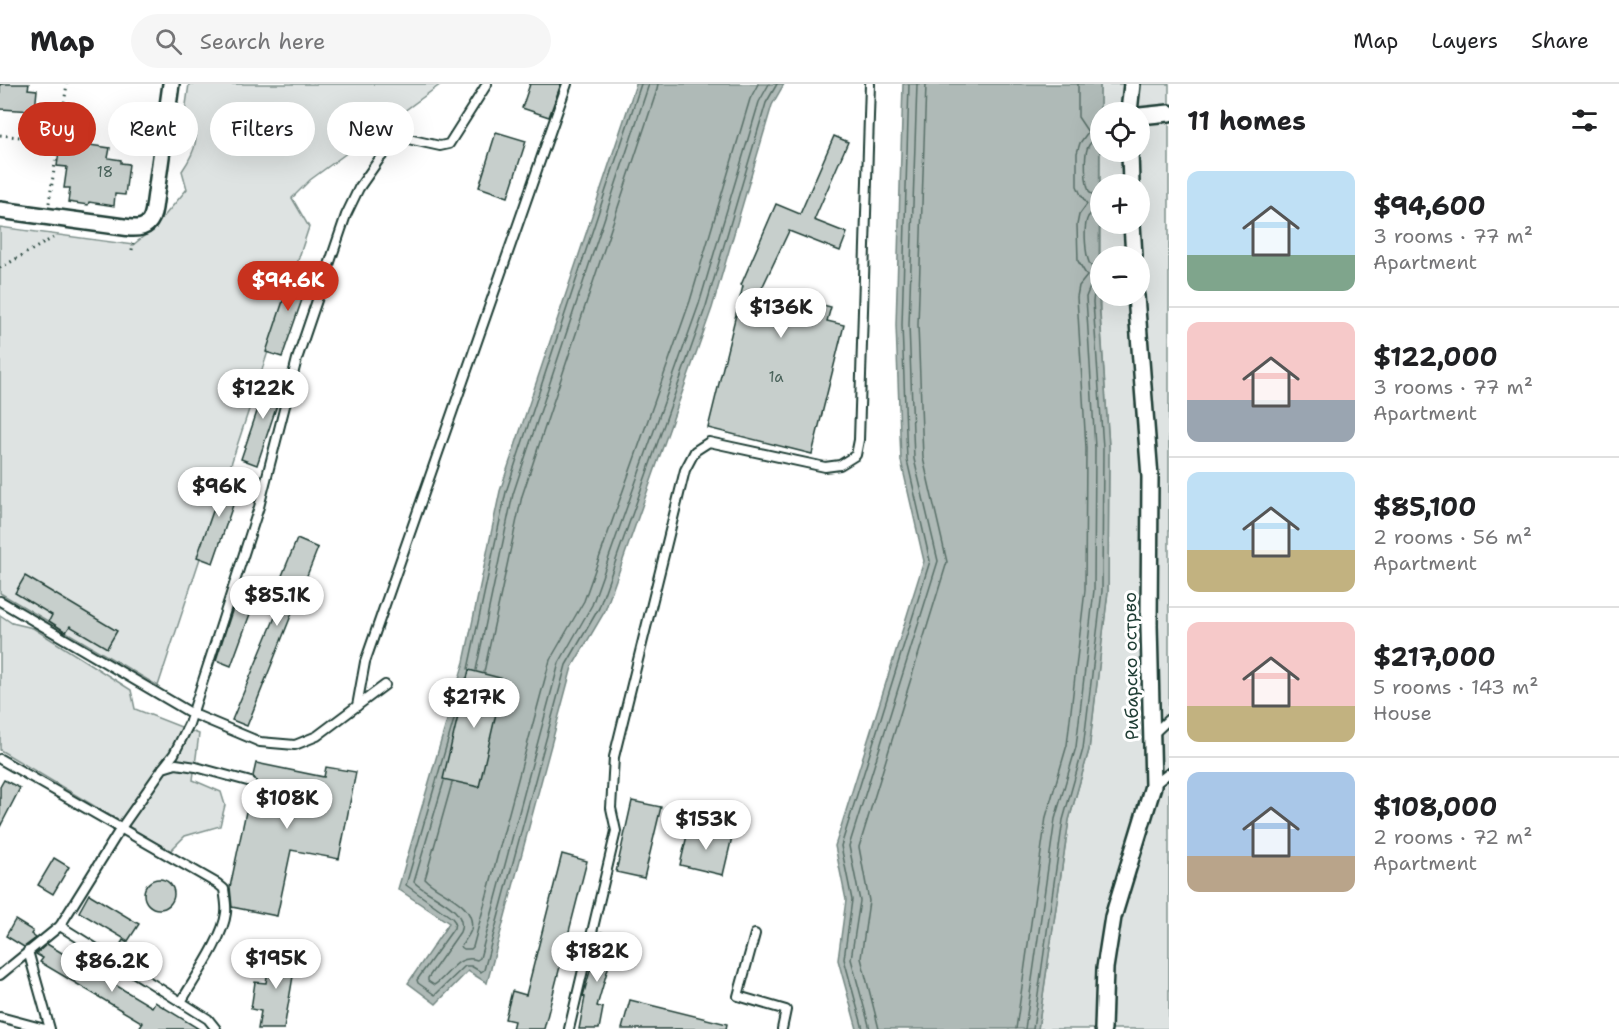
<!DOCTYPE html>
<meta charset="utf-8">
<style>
:root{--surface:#fff;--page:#f6f6f6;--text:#202124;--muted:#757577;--line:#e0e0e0;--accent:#c8321e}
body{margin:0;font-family:"Shantell Sans",sans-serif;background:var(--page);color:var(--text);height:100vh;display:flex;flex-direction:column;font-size:22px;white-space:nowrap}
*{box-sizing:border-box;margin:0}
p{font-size:20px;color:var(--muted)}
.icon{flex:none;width:33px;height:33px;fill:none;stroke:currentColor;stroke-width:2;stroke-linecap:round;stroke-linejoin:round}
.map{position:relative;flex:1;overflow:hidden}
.drawer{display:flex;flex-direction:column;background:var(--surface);width:450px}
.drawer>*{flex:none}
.banner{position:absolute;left:18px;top:18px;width:570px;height:54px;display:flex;gap:12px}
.buttons{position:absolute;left:1090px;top:18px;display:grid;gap:12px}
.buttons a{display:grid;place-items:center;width:60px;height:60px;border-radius:50%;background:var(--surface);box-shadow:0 6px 24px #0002;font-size:30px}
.price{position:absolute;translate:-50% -51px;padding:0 14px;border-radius:21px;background:#fff;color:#222;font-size:20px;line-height:39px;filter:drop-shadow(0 2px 3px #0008)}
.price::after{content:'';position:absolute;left:50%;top:36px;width:18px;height:14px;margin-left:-9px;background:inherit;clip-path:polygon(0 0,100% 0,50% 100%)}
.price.on{background:var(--accent);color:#fff}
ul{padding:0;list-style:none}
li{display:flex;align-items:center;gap:18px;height:150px;padding:0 18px}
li+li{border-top:2px solid var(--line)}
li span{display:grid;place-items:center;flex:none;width:168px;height:120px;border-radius:12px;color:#555}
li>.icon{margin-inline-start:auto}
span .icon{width:72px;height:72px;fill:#fffc;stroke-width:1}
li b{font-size:26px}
h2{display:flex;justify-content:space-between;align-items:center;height:72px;padding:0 18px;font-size:26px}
.tag{padding:0 21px;border-radius:27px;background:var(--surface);box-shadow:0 6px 24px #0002;font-size:21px;line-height:54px}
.tag.on{background:var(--accent);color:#fff}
header{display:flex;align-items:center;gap:36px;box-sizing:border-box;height:84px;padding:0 30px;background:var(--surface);border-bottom:2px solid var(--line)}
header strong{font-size:28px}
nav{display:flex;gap:33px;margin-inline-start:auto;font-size:21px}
.search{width:420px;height:54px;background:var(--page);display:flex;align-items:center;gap:15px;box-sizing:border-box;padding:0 21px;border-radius:33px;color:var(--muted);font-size:22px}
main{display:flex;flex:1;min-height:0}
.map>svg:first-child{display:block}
.green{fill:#dee3e2;stroke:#7e908b;stroke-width:1.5;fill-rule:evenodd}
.water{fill:#afbab7;stroke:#758883;stroke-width:1.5}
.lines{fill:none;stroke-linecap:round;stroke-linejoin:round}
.shore{stroke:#596f68;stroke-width:1.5}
.building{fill:#c7cfcc;stroke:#1f3d34;stroke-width:1.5}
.lane-casing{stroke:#1f3d34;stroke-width:12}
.street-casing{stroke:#1f3d34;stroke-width:20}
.path{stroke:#1f3d34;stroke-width:3;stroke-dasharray:1.5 4.5;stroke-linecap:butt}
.lane{stroke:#fff;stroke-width:8}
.street{stroke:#fff;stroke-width:15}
.labels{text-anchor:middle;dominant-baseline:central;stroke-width:6;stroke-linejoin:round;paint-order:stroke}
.number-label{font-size:15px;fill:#49625a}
.street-label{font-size:18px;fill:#1f3d34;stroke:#fff}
</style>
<header>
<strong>Map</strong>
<div class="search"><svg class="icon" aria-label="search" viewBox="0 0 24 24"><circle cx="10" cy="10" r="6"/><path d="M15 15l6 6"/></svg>Search here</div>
<nav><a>Map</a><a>Layers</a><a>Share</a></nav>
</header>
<main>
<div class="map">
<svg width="1169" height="945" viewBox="0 0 1169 945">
<rect width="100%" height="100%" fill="#fff"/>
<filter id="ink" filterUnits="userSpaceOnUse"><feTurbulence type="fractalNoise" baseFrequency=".0167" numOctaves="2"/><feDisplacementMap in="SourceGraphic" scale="12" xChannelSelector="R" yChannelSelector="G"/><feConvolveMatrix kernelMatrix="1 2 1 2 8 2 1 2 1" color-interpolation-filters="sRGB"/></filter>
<g filter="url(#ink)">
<g class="green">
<path d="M189 0H441L310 96 292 114 309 143 158 602 0 509V143L133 161 155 143 187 105 182 87C197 65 202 50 185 28Z"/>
<path d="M1100 0H1169V945H1038L1069 736 1089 666 1108 507 1109 363 1100 229ZM1101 28H1140V68H1101ZM1101 100H1140V140H1101ZM1101 172H1140V212H1101Z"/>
<path d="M0 531 12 539 33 544 131 606 135 625 199 650 193 696 221 708 225 721 220 742 185 752 170 767 0 666Z"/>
</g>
<g class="water">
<path d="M636 0H784L772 21 712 224 605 527 572 583 487 899 468 887 436 920 408 899 449 839 398 805 464 578 500 407Z"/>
<path d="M903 0H1100L1099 218 1109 363 1108 507 1089 666 1069 736 1038 945H857L838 876 846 816 835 762 924 477 901 377 896 241Z"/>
</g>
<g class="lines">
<g class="shore">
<path d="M1101 54C1096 55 1092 56 1089 61 1083 69 1085 101 1090 109L1101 114"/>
<path d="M1101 126C1096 127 1091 128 1088 133 1083 142 1085 174 1091 182L1101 186"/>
<path d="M468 585 506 408 641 0"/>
<path d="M476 586 513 410 649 0"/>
<path d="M484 588 522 412 656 9 658 0"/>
<path d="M466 594 406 801 452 834 455 838 454 844 417 896 418 899 435 911 465 882H471L481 888 484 886 566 581 599 524 706 222 766 19 777 0"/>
<path d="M444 697 414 798C427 812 470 824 460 848L428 894V897L434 901C449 892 457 869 477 876L480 874 559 579 592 521 699 220 759 18 769 0"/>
<path d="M452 699 425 795C439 810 477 819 471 846 469 852 464 857 461 863L464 865H471L473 863 550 576 584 517 690 217 750 15 758 0"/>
<path d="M863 945 844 875 852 816 841 762 930 477 907 376 902 241 909 0"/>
<path d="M870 945 851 875 860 817 849 762 938 477 914 375 909 241 917 0"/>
<path d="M879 945 861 874 869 817 859 763 947 478 923 374 918 241 926 0"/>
<path d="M1016 945 1046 733 1067 661 1085 506 1086 364 1077 213 1079 202 1087 192 1078 177 1077 141 1079 131 1087 120 1081 111 1077 102V69L1080 59 1088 48 1078 33V0"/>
<path d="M1025 945 1055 735 1076 663 1094 506 1095 364 1086 213 1090 203 1101 198"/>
<path d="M1033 945 1063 736 1083 665 1102 507 1103 364 1093 218 1094 209 1101 205"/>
</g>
</g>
<g class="building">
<path d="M0 0H29L28 5 37 6 35 27 0 25Z"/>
<path d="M530 0H561L549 33 522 24Z"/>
<path d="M496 48 526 57 508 113 479 103Z"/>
<path d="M834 52 848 58 814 136 847 149 840 167 789 147 761 206 831 223 827 237 844 241 812 370 708 344 743 202 741 201 776 120 800 130Z"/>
<path d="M65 54 90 58 89 61 110 64 108 74 121 76V79L129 80 125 111 115 110 114 122 89 118 88 121 68 118 70 104H64L67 83 57 82 59 68 63 69Z"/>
<path d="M294 184 311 190 282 273 266 268Z"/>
<path d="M269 292 285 297 257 381 241 375Z"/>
<path d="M226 390 242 395 213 479 197 473Z"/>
<path d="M297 455 318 464 247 642 232 636 288 502 279 499Z"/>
<path d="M25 492 117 547 107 564 70 542 66 548 49 537 52 531 15 509Z"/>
<path d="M233 524 250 530 231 582 216 576Z"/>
<path d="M469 586 504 595 479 703 443 695Z"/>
<path d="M256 679 324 693 326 683 356 688 339 775 291 766 277 832 232 823 230 803 251 704 255 703 257 699 253 692Z"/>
<path d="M4 696 20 704 0 743V703Z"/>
<path d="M632 717 661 723 644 794 616 788Z"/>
<path d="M689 743 732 753 723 791 680 781Z"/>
<path d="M562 770 587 777 544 945H512L514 937 505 935 512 907 526 911Z"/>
<path d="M54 774 69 783 53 810 38 801Z"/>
<circle cx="159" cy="810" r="15"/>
<path d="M89 810 139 840 128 857 79 828Z"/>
<path d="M15 836 33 847 31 850 36 854 24 863 6 852Z"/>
<path d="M601 848 617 853 597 922 603 924 599 945H579L585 913 583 912Z"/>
<path d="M123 856 141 867 134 879 116 868Z"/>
<path d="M279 859 292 861 290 868 297 869 284 945H258L261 927 251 925 255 898 266 899 270 873 275 874Z"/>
<path d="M47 860 152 923 155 918 199 945H139L143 939 40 878 43 874 36 870Z"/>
<path d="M630 916 727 940 726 945H622Z"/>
</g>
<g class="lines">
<defs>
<g id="lane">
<path d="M0 517 191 629 260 658 295 661 317 652 385 601"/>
<path d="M357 622 365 578 567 0"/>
<path d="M1153 650 1169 635"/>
<path d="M0 675 218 800 224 805C225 813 227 822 226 829 223 855 194 895 181 918"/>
<path d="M163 684 174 670 189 640 259 423 297 275 346 131 359 104 380 74 395 59 408 55 440 62 449 60 487 0"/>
<path d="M1154 701 1169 689"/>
<path d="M60 842 208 935 216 945"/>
<path d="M755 850 738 912 786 926 782 945"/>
<path d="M28 867 50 945"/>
<path d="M0 891 60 842 121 744 163 684 176 680 196 683 251 698"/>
<path d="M0 933 45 945"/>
<path d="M569 945 616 747 611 724 614 673 685 386 695 367 709 358 825 383 840 381 856 371 859 356 870 0"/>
</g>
<g id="street">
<path d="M1129 28 1132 0"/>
<path d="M1140 32 1169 29"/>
<path d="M1130 68 1131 100"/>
<path d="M0 126 131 144C146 145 152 139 154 124L171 0"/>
<path d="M1132 140 1134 172"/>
<path d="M1103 945 1105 884 1113 833 1153 702 1149 541 1150 393 1136 212"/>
</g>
</defs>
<use href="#lane" class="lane-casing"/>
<use href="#street" class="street-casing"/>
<g class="path">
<path d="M0 51 58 57"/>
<path d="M49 119 67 0"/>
<path d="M132 166 133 159"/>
<path d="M0 184 53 154"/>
</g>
<use href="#lane" class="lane"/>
<use href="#street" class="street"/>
</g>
</g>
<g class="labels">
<g class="number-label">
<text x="105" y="88">18</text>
<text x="776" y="293">1a</text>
</g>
<g class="street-label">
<text transform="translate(1131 582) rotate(-91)">Рибарско острво</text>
</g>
</g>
</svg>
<div class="buttons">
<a><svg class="icon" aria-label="locate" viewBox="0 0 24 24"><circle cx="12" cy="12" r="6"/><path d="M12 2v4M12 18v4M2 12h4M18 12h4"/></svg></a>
<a>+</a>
<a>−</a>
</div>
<b class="price on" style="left:288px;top:228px">$94.6K</b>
<b class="price" style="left:781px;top:255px">$136K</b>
<b class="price" style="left:263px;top:336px">$122K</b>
<b class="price" style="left:219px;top:434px">$96K</b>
<b class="price" style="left:277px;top:543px">$85.1K</b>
<b class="price" style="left:474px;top:645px">$217K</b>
<b class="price" style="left:287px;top:746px">$108K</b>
<b class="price" style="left:706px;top:767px">$153K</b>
<b class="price" style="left:597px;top:899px">$182K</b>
<b class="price" style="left:276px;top:906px">$195K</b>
<b class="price" style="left:112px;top:909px">$86.2K</b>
<div class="banner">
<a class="tag on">Buy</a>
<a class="tag">Rent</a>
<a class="tag">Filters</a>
<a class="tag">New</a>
</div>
</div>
<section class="drawer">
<h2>11 homes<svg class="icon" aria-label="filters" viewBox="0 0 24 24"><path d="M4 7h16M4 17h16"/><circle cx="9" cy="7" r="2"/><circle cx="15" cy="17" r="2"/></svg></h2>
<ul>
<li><span style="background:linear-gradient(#bfe0f5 70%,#7fa58c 0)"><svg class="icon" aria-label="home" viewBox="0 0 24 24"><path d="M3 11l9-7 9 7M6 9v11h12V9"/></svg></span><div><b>$94,600</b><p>3 rooms · 77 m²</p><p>Apartment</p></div></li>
<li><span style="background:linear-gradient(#f6c9c9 65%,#9aa5b1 0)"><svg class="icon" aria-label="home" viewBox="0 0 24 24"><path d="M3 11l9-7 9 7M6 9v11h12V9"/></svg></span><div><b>$122,000</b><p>3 rooms · 77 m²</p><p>Apartment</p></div></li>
<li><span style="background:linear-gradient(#bfe0f5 65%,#c2b280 0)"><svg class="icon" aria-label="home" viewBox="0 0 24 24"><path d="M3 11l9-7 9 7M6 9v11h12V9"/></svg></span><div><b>$85,100</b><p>2 rooms · 56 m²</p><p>Apartment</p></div></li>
<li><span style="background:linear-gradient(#f6c9c9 70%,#c2b280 0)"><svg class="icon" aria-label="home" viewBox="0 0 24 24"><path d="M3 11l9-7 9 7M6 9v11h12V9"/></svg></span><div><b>$217,000</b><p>5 rooms · 143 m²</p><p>House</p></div></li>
<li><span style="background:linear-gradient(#a9c7e8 70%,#b9a48a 0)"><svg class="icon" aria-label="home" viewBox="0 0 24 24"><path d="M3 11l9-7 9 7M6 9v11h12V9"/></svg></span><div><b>$108,000</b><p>2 rooms · 72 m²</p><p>Apartment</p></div></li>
</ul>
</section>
</main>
